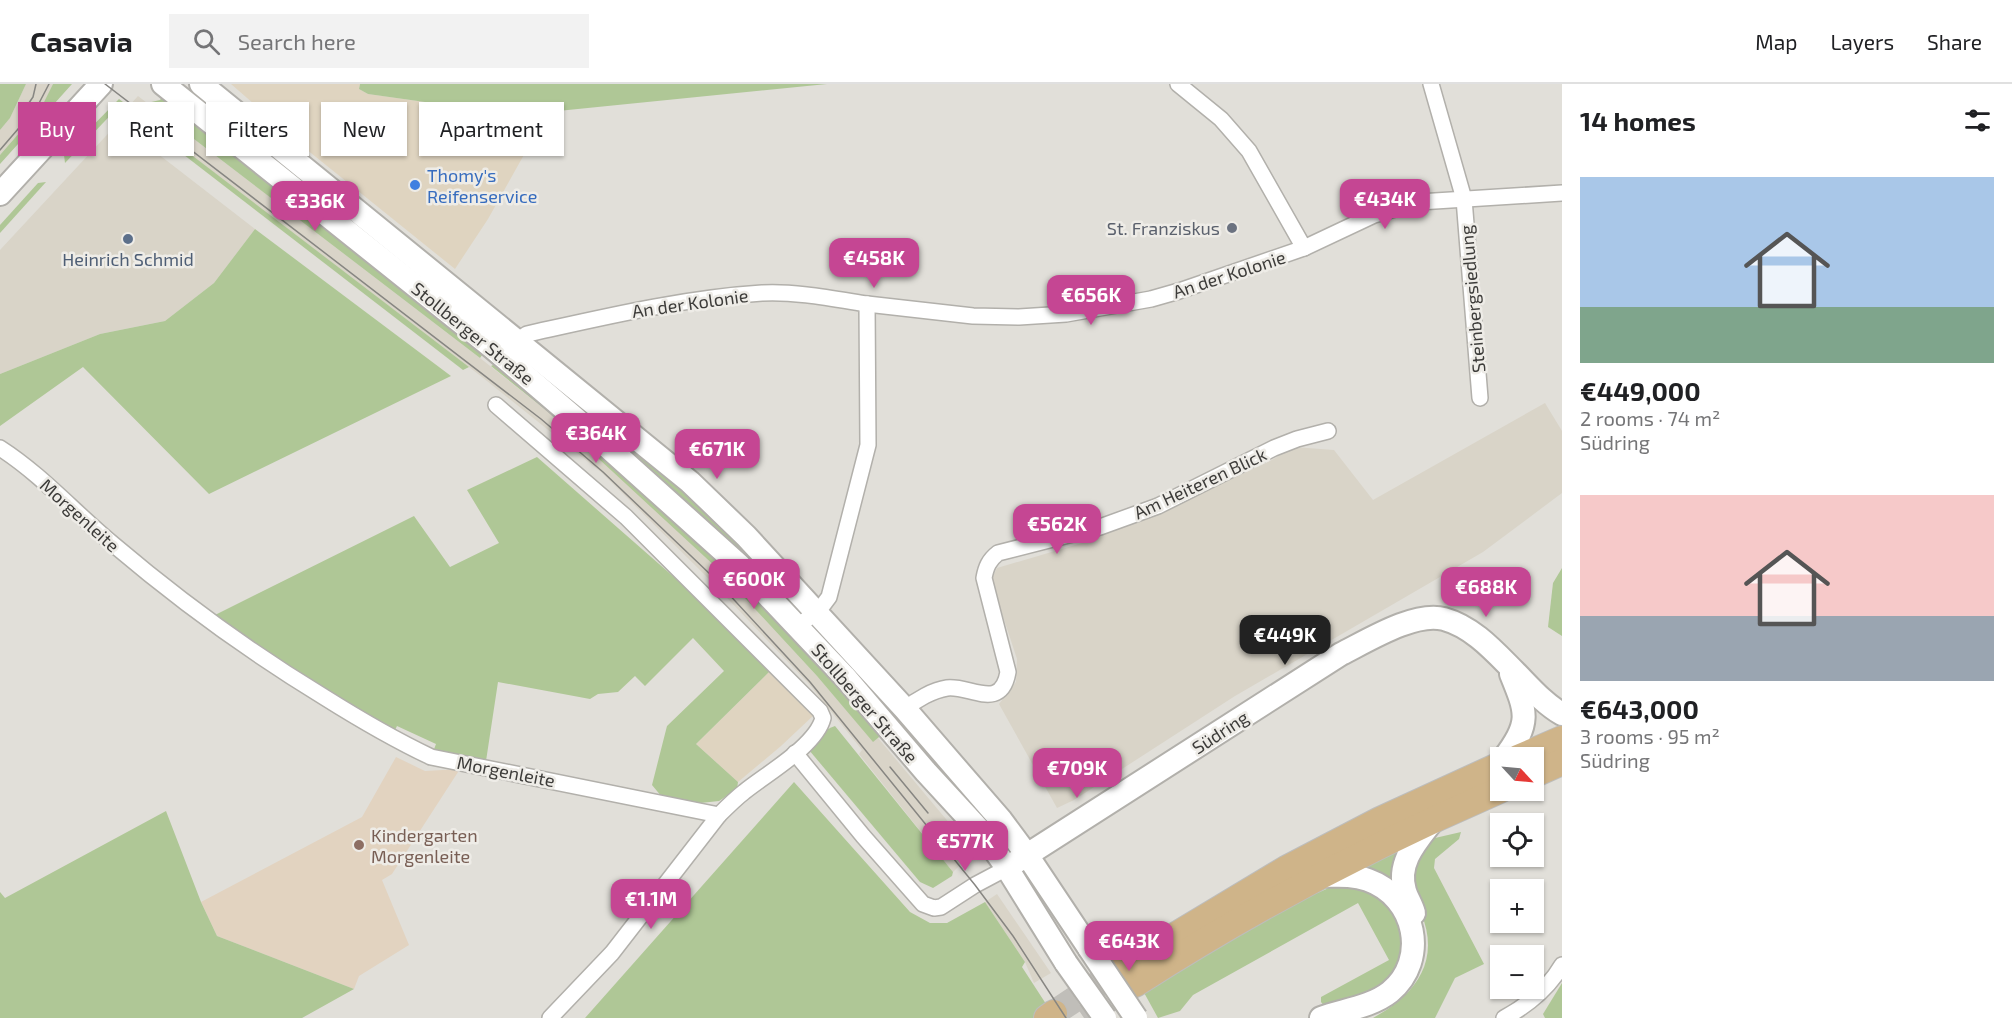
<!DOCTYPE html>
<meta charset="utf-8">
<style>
:root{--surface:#fff;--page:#f2f2f2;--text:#202124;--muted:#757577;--line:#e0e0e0;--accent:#c54693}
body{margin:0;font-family:"Exo 2",sans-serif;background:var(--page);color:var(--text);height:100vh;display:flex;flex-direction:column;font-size:22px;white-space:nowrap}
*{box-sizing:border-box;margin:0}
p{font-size:20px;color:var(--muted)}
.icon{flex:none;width:33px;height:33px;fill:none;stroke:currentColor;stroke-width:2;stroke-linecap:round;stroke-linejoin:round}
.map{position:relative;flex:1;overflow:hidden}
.side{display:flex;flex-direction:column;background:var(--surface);width:450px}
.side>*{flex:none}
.hud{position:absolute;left:18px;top:18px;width:570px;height:54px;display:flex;gap:12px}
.needle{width:39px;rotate:116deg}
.buttons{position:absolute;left:1490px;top:663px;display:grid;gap:12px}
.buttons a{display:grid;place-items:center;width:54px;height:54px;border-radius:0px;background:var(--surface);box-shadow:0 2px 4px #0004;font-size:30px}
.price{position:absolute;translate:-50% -51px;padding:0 14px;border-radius:12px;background:var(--accent);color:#fff;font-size:20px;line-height:39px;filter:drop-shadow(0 2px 3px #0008)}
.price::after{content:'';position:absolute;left:50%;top:36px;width:18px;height:14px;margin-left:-9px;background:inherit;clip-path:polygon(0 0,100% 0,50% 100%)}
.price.active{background:#222;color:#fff}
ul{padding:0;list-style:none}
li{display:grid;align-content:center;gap:12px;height:318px;padding:0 18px}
li span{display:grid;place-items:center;height:186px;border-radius:0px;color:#555}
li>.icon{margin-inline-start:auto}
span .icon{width:108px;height:108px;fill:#fffc;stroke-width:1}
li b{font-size:26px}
h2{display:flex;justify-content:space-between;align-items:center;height:72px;padding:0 18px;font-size:26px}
.tag{padding:0 21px;border-radius:0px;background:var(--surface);box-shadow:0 2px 4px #0004;font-size:21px;line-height:54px}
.tag.active{background:var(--accent);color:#fff}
header{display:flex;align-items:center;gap:36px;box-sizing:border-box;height:84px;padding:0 30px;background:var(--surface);border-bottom:2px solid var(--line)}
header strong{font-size:28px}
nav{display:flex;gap:33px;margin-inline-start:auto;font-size:21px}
.search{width:420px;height:54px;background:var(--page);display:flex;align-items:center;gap:15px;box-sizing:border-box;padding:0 21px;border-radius:0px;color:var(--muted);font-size:22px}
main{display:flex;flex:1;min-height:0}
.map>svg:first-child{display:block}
.commercial{fill:#dfd4c0}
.built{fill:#d9d4c8}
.education{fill:#e2d3c0}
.green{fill:#afc796}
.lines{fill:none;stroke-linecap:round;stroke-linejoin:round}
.primary-tunnel{stroke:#c0beb9;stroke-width:26;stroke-dasharray:26 13;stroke-linecap:butt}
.minor-casing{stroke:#b2b0ab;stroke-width:18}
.secondary-casing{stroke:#b2b0ab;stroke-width:26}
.primary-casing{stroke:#bdbdbc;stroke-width:28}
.minor{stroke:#fff;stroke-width:15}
.secondary{stroke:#fff;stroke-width:22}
.primary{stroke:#cfb489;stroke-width:26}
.tram{stroke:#878682;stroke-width:1.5}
.secondary-bridge-casing{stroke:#b2b0ab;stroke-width:26;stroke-linecap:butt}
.secondary-bridge{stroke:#fff;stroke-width:22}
.shop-dot{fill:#3f7fe0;stroke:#eeece7;stroke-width:2}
.worship-dot{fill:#6b7280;stroke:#eeece7;stroke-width:2}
.service-dot{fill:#5c6f8a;stroke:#eeece7;stroke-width:2}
.education-dot{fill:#8d6e63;stroke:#eeece7;stroke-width:2}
.labels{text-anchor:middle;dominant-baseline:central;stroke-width:5;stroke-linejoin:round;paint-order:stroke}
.shop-label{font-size:18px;fill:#366cbe;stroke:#eeece7;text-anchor:start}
.worship-label{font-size:18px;fill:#5b616d;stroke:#eeece7;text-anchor:end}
.service-label{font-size:18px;fill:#4e5e75;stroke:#eeece7}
.street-label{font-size:18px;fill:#3d3c3a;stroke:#eeece7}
.education-label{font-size:18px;fill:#785e54;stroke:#eeece7;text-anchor:start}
</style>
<header>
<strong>Casavia</strong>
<div class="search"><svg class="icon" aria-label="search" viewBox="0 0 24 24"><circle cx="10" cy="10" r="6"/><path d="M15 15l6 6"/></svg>Search here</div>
<nav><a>Map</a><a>Layers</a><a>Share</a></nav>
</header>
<main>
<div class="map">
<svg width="1562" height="934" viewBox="0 0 1562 934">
<rect width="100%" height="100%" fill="#e1dfd9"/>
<g class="commercial">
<path d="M231 0H360L359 5 368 10 496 28H548L488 135 455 185 306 65Z"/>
<path d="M770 587 815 630 781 662 738 698 696 660Z"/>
</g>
<g class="built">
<path d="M26 0H53L41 24 0 71V46L10 34Z"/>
<path d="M138 12 480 274 547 327 609 380 718 485 817 592 873 657 878 654 961 753 955 758 966 771 963 778 953 788 859 670 862 666 809 600 710 496 602 389 482 293 128 23Z"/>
<path d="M118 39 255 145 214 199 165 237 100 250 0 290V166Z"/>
<path d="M1545 319 1562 347V409L1483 468 1235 612 1074 716 1057 724 999 620 1016 598 1017 575 991 496 997 484 1082 459 1212 404 1270 377 1294 363 1334 366 1373 416Z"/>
<path d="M997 810 1051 889 1034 899 1025 878 985 818Z"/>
</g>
<path class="education" d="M396 673 425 687 460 685 392 790 382 796 409 861 359 892 354 905 217 852 201 818 362 733Z"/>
<g class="green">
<path d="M0 0H26L10 34 0 46Z"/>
<path d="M53 0H72L0 80V71L41 24Z"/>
<path d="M360 0H827L548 28H496L368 10 359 5Z"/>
<path d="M165 9 485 267 480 274 147 19 160 16Z"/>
<path d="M119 15 123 18 65 79 64 71Z"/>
<path d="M130 24 469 283 463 286 127 27Z"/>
<path d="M46 98 0 149V141L38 99Z"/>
<path d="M255 145 451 292 209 410 83 283 0 342V290L100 250 165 237 214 199Z"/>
<path d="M505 256 663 384 741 459 802 527 772 497 747 479Z"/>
<path d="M497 279 747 500 884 649 873 658 817 592 718 485 547 327 491 282Z"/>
<path d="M537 373 699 515 770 587 696 660 738 698 737 705 719 717 691 720 662 713 652 701 667 642 724 587 693 554 645 602 635 592 618 608 598 610 590 615 498 598 486 677 433 668 436 660 397 642 392 652 209 534 414 432 450 483 499 459 467 406Z"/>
<path d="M1562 484V552L1548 543 1553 499Z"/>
<path d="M835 642 953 788 952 792 933 804 920 798 809 666C813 655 825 645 835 642Z"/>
<path d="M794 698 910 828 930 839H947L985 818 1025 878 1022 883 1048 923 1033 934H585Z"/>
<path d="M166 727 201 818 217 852 354 905 302 934H0V808L5 814Z"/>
<path d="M1461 748 1459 755 1435 775 1434 784 1484 880 1455 894 1435 934H1373C1410 914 1439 883 1424 837 1421 827 1412 817 1411 807 1410 799 1418 772 1420 762L1435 754Z"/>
<path d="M1407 756 1399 806 1345 789Z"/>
<path d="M1352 798 1386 814 1406 855 1400 885 1381 906 1326 924 1321 918V913L1389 876 1358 819 1193 911 1180 927 1158 934 1142 905 1221 859 1250 845 1306 814 1331 803Z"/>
<path d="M1562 899V934H1545L1543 930Z"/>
</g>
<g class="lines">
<g class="primary-tunnel">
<path d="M1054 929 1123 883"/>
<path d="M1084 934 1135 900"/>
</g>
<defs>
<g id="minor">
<path d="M1178 0 1221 35 1249 67 1304 164"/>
<path d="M1431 0 1464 115 1480 314"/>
<path d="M867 220 973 232 1019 233 1066 230 1151 215 1179 207 1304 164 1374 131 1419 118 1562 109"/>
<path d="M517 257 527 250C604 233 683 214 762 209 794 207 835 215 867 220L868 361 829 513 823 521 798 543"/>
<path d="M0 364C42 391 75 429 114 461 180 517 250 568 324 613 359 635 393 655 431 673L719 731C727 723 735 715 744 708 766 690 816 662 823 634L820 627 626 433 496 321"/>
<path d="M905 625C916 616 933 606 947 604 970 601 1001 628 1008 588L984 494C986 483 989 476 998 469L1100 443 1158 422 1274 364 1297 355 1328 347"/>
<path d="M795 669 863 752 923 820 934 824 941 823 975 801 1007 784"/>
<path d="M550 934 612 869 719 731"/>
<path d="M1504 934C1528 921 1548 905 1562 881"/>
</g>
<g id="secondary">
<path d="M163 0 493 264 590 347 740 482 844 592 926 688 984 751 1007 784 1066 879"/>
<path d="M201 0 690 398 746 452 905 625 949 676 1001 736 1027 771 1089 864"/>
<path d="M0 110 101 0"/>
<path d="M1504 674C1531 639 1527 629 1511 590"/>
<path d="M1016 778 1341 570C1367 557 1415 527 1444 535 1473 543 1494 567 1514 587 1529 602 1543 619 1562 630"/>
<path d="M1318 792C1335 792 1352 790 1368 796 1416 813 1429 876 1390 908 1371 923 1343 926 1321 934"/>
<path d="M1414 829C1412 821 1407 814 1405 807 1396 778 1418 756 1434 735"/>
</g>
<g id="primary">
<path d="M1518 674 1562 655"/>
<path d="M1533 691 1562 678"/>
<path d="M1123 883 1286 785 1380 736 1500 681"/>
<path d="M1135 900C1252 825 1373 761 1500 706"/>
<path d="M1047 934 1054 929"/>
</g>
</defs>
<use href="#minor" class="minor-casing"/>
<use href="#secondary" class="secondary-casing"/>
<use href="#primary" class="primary-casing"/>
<use href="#minor" class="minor"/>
<use href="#secondary" class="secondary"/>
<use href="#primary" class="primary"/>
<g class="tram">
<path d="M105 0 541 335 603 388 712 492 810 598 975 801 1013 852 1066 934"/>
<path d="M20 32 33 13 36 0"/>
<path d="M0 66 37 23 49 0"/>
<path d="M890 683 928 729"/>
</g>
<defs>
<g id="secondary-bridge">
<path d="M1089 864 1136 934"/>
<path d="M1066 879 1105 934"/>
</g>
</defs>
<use href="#secondary-bridge" class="secondary-bridge-casing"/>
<use href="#secondary-bridge" class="secondary-bridge"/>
</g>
<circle class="shop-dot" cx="415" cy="101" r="6"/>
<circle class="worship-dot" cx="1232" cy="144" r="6"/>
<circle class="service-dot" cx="128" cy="155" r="6"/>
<circle class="education-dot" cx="359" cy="761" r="6"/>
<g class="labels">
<g class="shop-label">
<text x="427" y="91">Thomy's<tspan x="427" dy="21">Reifenservice</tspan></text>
</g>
<g class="worship-label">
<text x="1220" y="144">St. Franziskus</text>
</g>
<g class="service-label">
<text x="128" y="175">Heinrich Schmid</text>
</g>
<g class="street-label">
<text transform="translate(1229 190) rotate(-18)">An der Kolonie</text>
<text transform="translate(1472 215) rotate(-95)">Steinbergsiedlung</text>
<text transform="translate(690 219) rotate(-8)">An der Kolonie</text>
<text transform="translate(473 249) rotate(39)">Stollberger Straße</text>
<text transform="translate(1200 399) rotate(-25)">Am Heiteren Blick</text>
<text transform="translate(80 431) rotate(42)">Morgenleite</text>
<text transform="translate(865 619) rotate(49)">Stollberger Straße</text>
<text transform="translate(1220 648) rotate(-33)">Südring</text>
<text transform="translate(506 687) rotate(11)">Morgenleite</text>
</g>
<g class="education-label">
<text x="371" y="751">Kindergarten<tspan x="371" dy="21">Morgenleite</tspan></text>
</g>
</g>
</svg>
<div class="buttons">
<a><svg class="needle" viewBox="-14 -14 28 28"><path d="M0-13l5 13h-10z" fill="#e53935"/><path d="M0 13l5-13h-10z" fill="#757577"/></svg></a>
<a><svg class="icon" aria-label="locate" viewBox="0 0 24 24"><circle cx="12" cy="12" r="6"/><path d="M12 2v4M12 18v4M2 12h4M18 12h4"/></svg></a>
<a>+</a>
<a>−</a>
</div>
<b class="price" style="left:1385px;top:146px">€434K</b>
<b class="price" style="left:315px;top:148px">€336K</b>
<b class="price" style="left:874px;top:205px">€458K</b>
<b class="price" style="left:1091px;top:242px">€656K</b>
<b class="price" style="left:596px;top:380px">€364K</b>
<b class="price" style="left:717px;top:396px">€671K</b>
<b class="price" style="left:1057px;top:471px">€562K</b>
<b class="price" style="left:754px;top:526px">€600K</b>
<b class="price" style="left:1486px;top:534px">€688K</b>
<b class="price active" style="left:1285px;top:582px">€449K</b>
<b class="price" style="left:1077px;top:715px">€709K</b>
<b class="price" style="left:965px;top:788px">€577K</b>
<b class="price" style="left:651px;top:846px">€1.1M</b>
<b class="price" style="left:1129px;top:888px">€643K</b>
<div class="hud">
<a class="tag active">Buy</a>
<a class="tag">Rent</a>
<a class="tag">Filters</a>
<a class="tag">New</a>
<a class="tag">Apartment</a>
</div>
</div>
<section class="side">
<h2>14 homes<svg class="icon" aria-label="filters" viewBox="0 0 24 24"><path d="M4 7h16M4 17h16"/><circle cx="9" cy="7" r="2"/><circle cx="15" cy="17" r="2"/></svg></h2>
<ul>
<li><span style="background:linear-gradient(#a9c7e8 70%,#7fa58c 0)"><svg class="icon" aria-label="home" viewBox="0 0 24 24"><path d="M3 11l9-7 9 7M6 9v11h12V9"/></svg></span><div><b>€449,000</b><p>2 rooms · 74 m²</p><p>Südring</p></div></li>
<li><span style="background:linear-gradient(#f6c9c9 65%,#9aa5b1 0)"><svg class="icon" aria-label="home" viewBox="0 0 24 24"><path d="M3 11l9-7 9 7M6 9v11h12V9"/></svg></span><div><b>€643,000</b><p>3 rooms · 95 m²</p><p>Südring</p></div></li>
</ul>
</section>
</main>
